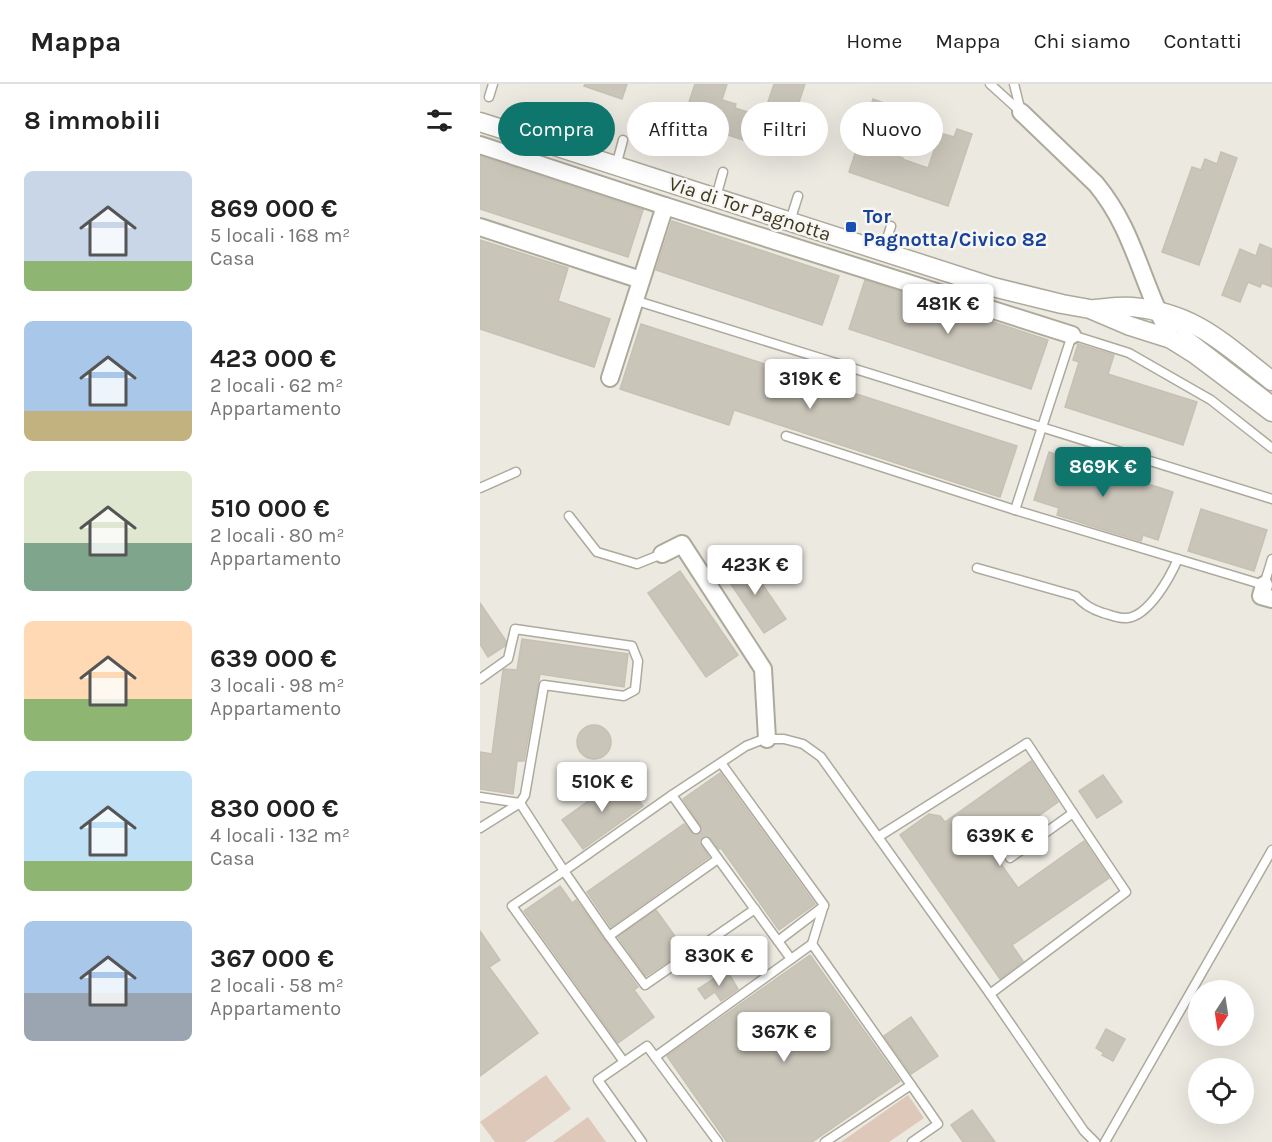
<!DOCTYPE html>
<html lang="it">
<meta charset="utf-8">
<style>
:root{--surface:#fff;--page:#f6f6f6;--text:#222;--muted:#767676;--line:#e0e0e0;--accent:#0f766e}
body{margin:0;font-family:Karla,sans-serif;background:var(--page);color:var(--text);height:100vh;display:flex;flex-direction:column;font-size:22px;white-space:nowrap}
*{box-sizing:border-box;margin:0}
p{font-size:20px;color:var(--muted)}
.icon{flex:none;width:33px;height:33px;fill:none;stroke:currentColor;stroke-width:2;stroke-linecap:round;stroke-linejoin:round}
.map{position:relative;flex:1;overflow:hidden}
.side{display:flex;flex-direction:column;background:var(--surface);width:480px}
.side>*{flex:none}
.hud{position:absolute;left:18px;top:18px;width:570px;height:54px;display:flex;gap:12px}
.needle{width:39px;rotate:192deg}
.buttons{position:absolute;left:708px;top:896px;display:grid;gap:12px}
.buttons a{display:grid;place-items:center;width:66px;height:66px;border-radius:50%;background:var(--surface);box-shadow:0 6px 24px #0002;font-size:30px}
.price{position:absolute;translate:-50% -51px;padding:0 14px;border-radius:6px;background:#fff;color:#222;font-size:20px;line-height:39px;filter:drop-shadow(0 2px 3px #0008)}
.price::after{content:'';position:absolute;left:50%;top:36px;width:18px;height:14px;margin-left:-9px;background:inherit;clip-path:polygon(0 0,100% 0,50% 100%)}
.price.selected{background:var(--accent);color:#fff}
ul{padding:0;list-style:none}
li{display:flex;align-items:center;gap:18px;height:150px;padding:0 24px}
li span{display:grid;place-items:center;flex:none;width:168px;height:120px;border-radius:9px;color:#555}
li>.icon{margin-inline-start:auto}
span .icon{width:72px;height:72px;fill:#fffc;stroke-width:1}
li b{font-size:26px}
h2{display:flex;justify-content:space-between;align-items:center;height:72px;padding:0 24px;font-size:26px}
.pill{padding:0 21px;border-radius:27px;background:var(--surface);box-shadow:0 6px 24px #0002;font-size:21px;line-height:54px}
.pill.selected{background:var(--accent);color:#fff}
header{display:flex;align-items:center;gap:36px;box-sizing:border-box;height:84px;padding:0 30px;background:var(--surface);border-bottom:2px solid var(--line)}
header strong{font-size:28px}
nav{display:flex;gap:33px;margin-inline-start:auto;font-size:21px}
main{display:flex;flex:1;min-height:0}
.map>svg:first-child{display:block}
.green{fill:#dec8b9}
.building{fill:#cac5b9;stroke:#c6c1b3;stroke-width:1.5}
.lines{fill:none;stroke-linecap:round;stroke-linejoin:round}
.minor-tunnel{stroke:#c9c6bb;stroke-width:16;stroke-dasharray:16 8;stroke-linecap:butt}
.service-casing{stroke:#adaa9c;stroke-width:11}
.minor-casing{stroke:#adaa9c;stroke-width:20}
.tertiary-casing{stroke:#adaa9c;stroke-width:21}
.service{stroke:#fff;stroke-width:8}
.minor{stroke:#fff;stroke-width:16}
.tertiary{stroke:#fff;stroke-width:18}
.transit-dot{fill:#1a4fb4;stroke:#f8f6f2;stroke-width:2}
.labels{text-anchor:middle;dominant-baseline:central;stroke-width:5;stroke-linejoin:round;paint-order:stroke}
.street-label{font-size:20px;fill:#3d3921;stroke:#f8f6f2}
.transit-label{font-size:20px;font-weight:bold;fill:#164399;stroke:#f8f6f2;text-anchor:start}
</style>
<header>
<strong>Mappa</strong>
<nav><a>Home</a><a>Mappa</a><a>Chi siamo</a><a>Contatti</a></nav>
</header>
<main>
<section class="side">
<h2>8 immobili<svg class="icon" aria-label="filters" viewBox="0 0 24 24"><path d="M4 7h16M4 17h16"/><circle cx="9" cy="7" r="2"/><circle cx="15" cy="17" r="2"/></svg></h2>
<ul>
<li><span style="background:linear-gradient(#c9d6e8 75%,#8fb573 0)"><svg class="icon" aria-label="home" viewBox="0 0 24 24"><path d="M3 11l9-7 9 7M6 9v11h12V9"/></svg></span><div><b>869 000 €</b><p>5 locali · 168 m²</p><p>Casa</p></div></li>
<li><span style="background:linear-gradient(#a9c7e8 75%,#c2b280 0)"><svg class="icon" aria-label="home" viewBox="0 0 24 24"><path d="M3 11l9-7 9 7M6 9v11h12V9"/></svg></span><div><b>423 000 €</b><p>2 locali · 62 m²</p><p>Appartamento</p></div></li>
<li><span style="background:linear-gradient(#dfe7d0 60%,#7fa58c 0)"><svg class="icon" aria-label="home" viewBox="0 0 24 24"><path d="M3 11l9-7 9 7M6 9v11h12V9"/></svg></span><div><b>510 000 €</b><p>2 locali · 80 m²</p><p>Appartamento</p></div></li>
<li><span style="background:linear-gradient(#ffd9b3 65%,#8fb573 0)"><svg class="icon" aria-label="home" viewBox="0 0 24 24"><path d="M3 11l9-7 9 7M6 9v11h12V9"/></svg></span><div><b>639 000 €</b><p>3 locali · 98 m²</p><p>Appartamento</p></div></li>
<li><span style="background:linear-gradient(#bfe0f5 75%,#8fb573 0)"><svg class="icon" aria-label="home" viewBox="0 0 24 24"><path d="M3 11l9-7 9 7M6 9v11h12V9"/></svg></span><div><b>830 000 €</b><p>4 locali · 132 m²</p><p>Casa</p></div></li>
<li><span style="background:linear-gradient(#a9c7e8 60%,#9aa5b1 0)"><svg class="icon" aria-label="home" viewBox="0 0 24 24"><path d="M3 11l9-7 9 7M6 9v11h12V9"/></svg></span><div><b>367 000 €</b><p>2 locali · 58 m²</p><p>Appartamento</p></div></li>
</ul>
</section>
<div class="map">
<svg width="792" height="1058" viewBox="0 0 792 1058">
<rect width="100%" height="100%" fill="#ece9e1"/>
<g class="green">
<path d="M66 991 91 1025 45 1058H15L0 1038Z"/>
<path d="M428 1011 444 1034 409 1058H361Z"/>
<path d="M108 1033 126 1058H73Z"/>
</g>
<g class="building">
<path d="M105 0H147L142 15 104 2Z"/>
<path d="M215 0H247L242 16 256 20 255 24 283 33 294 0H325L302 69 203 36Z"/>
<path d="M393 15 409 21 407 28 420 32 408 68 423 74 422 75 448 84 460 49 474 53 477 45 492 50 468 122 369 88Z"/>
<path d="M741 68 757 74 719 181 682 168 712 83 721 86 725 75 737 80Z"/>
<path d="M0 72 163 126 148 173 0 125Z"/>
<path d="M192 137 359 192 342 241 176 186Z"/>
<path d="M0 156 88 184 78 217 130 235 114 283 0 245Z"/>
<path d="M780 160 792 165V203L782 199 780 203 768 198 760 218 742 211 760 165 776 172Z"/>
<path d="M385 196 568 256 551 305 369 245Z"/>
<path d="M161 240 537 362 520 413 254 326 249 341 140 305Z"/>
<path d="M598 260 634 271 628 290 717 318 703 361 585 323 599 278 593 276Z"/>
<path d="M569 368 693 408 678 456 663 451 661 457 618 444 577 431 579 424 554 416Z"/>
<path d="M721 425 787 446 774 487 708 467Z"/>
<path d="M266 476 306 535 284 549 244 490Z"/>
<path d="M200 487 258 571 226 593 168 509Z"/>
<path d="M0 519 26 557 25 562 8 573 0 560Z"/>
<path d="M42 555 148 570 144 603 60 590 44 677H37L33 710 0 705V668L12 670 23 586 25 585 37 586Z"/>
<circle cx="114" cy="658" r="17"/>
<path d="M551 677 578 718 511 766 538 804 604 757 629 794 532 861 543 877 520 895 420 751 449 730 460 732 465 738Z"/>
<path d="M240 689 335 820 299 846 241 764 239 765 229 752H225L220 755V759L229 773 131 843 107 808 204 740 213 750H220L221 742 203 715Z"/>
<path d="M623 691 642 718 617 734 599 707Z"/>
<path d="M142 693 163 722 103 765 82 736Z"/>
<path d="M80 802 92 819 96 816 158 903 154 906 174 933 138 959 44 827Z"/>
<path d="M176 826 205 866 166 892 138 853Z"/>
<path d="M0 847 20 876 9 883 58 949 0 992Z"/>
<path d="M330 871 420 997 332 1058H247L187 972Z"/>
<path d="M247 886 258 905 241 917 235 908 225 915 218 905Z"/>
<path d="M431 933 458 972 431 990 404 952Z"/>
<path d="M626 945 645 955 633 977 622 971 624 969 616 964Z"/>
<path d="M492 1026 515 1058H483L471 1041Z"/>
</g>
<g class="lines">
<path class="minor-tunnel" d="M216 745 226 758"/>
<defs>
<g id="service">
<path d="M510 0 541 28"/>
<path d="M534 0 541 28"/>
<path d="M9 13 13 0"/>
<path d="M136 82 143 56"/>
<path d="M236 113 243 88"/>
<path d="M310 137 318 112"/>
<path d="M403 167 411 142"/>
<path d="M154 216 792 415"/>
<path d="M688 236 792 316"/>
<path d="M306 352 535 426 592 251 649 269 731 316 792 364"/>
<path d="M0 404 36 388"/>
<path d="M535 426 784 501 792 475"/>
<path d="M89 432 117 468 157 480 182 470"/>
<path d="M497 484 596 512C605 521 611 525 623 529 631 531 639 535 647 534 669 532 690 493 698 475"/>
<path d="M0 595 28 575 35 545 152 562 158 577 155 606 144 612 64 601 45 711 40 719 84 787 32 822 144 978 118 996 162 1058"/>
<path d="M241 679 344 821 332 860"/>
<path d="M192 711 266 662 284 655H304L323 660 341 673 510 910 604 1047 615 1058"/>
<path d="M0 713 40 719 0 744"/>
<path d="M216 745 192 711 84 787 129 852 238 775"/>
<path d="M398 753 547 659 593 729"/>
<path d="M226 758 311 875"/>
<path d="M129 852 165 901 275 825"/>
<path d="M298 857 344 822"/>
<path d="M510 910 646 808 593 729 530 774"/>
<path d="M175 973 332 860 431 1001"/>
<path d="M144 978 167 962 238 1058"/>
<path d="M345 1058 431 1001 458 1040 432 1058"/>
<path d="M625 1058 792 766"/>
</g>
<g id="minor">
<path d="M541 28 616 100C644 134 654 168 670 208 676 224 684 240 691 255"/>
<path d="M0 61 185 122"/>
<path d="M0 143 161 196"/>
<path d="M130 294 185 122 592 251"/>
<path d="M182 470 202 460 283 585 287 655"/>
<path d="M784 501 781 512 792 515"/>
</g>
<g id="tertiary">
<path d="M0 38 513 203 582 220 610 225 650 242 691 255 715 270 792 328"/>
<path d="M615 225C627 224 640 222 652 223 716 229 744 260 792 297"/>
</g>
</defs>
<use href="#service" class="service-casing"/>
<use href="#minor" class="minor-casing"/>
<use href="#tertiary" class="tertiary-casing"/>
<use href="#service" class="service"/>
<use href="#minor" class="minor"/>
<use href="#tertiary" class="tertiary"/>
</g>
<rect class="transit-dot" x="365" y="137" width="12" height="12" rx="3"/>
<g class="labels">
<g class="street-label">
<text transform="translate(270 125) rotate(18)">Via di Tor Pagnotta</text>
</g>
<g class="transit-label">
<text x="383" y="132">Tor<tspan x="383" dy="23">Pagnotta/Civico 82</tspan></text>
</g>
</g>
</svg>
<div class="buttons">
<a><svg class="needle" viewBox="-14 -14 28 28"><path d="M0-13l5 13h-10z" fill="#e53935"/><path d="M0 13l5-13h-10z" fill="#767676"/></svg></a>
<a><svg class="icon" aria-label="locate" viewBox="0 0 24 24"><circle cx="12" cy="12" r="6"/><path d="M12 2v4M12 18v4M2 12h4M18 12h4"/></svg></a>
</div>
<b class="price" style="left:468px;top:251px">481K €</b>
<b class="price" style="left:330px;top:326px">319K €</b>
<b class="price selected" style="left:623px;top:414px">869K €</b>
<b class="price" style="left:275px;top:512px">423K €</b>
<b class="price" style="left:122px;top:729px">510K €</b>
<b class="price" style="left:520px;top:783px">639K €</b>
<b class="price" style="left:239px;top:903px">830K €</b>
<b class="price" style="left:304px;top:979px">367K €</b>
<div class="hud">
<a class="pill selected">Compra</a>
<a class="pill">Affitta</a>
<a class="pill">Filtri</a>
<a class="pill">Nuovo</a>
</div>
</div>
</main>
